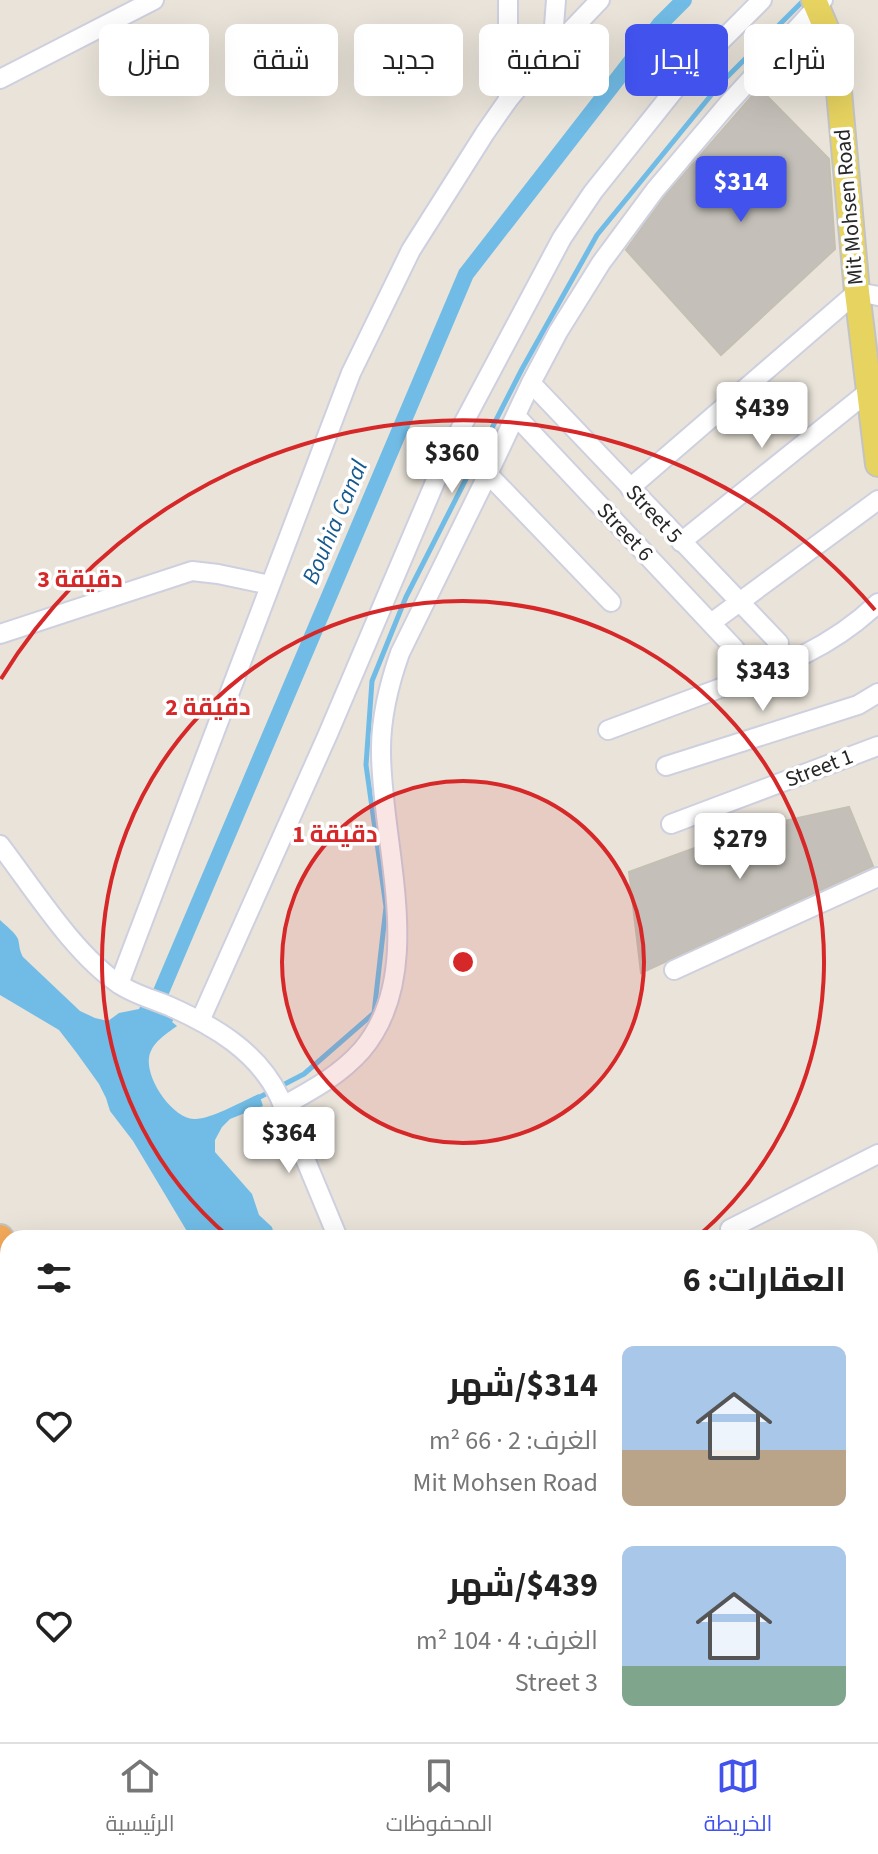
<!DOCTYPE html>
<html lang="ar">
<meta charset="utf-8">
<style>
:root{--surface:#fff;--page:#f2f2f2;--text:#222;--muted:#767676;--line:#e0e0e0;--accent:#4152ed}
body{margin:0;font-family:"Source Sans 3",Cairo,sans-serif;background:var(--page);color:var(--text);direction:rtl;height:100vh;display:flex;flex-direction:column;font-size:30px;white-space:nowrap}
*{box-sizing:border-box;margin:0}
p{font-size:26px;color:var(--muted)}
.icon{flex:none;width:44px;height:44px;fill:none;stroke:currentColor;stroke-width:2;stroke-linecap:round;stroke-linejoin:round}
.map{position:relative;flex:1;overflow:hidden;direction:ltr}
.drawer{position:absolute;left:0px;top:1230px;width:878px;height:512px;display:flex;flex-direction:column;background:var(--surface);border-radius:24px 24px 0 0;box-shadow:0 8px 32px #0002;direction:rtl}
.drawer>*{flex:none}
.hud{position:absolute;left:24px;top:24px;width:830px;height:72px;direction:rtl;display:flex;gap:16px}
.price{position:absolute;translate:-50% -68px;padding:0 18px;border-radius:8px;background:#fff;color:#222;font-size:26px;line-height:52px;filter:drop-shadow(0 2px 4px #0008)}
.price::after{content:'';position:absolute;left:50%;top:48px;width:24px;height:18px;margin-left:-12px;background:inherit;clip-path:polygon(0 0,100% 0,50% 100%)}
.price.selected{background:var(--accent);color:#fff}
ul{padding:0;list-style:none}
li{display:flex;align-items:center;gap:24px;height:200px;padding:0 32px}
li span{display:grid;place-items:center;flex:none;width:224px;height:160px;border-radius:12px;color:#555}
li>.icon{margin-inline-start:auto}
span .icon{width:96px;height:96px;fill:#fffc;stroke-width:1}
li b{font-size:34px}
h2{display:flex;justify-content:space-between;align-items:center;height:96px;padding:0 32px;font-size:34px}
.pill{padding:0 28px;border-radius:12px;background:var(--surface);box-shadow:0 8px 32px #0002;font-size:28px;line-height:72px}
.pill.selected{background:var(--accent);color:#fff}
.tab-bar{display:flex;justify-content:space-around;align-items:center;height:112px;border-top:2px solid var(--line);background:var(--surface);font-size:22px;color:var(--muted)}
.tab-bar a{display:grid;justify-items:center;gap:4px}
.tab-bar .selected{color:var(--accent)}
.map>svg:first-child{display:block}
.water{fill:#71bce6}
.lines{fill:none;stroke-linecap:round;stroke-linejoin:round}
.stream{stroke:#71bce6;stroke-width:5}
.canal{stroke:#71bce6;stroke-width:16}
.building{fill:#c4c0b9;stroke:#c4bfb3;stroke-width:2}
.minor-casing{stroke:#ced0df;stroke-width:22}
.major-casing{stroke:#c3c3c3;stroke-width:28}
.highway-casing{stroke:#c3c3c3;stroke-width:30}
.minor{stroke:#fff;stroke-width:18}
.major{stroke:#e7d360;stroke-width:24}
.highway{stroke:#f3aa5a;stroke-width:26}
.ring{fill:none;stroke:#d62828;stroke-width:4}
.labels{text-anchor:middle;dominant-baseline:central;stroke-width:7;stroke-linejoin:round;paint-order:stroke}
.street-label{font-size:22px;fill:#272727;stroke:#fff}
.water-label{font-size:24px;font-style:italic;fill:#15598d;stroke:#fff}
.centre{fill:#d62828;stroke:#fff;stroke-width:4}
.ring-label{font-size:24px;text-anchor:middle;font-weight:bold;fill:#d62828;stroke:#fff;stroke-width:7;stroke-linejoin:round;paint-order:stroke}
</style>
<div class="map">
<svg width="878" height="1742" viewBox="0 0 878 1742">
<rect width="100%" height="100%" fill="#e9e3d9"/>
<path class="water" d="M0 920C6 926 15 932 18 939 20 947 19 950 23 957L80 1011 95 1018 108 1021 119 1013 139 1009 141 1005 174 1019 172 1022 177 1026C166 1034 151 1043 149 1058 146 1079 172 1118 194 1119 210 1120 243 1101 259 1094L263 1106 230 1119 222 1127 215 1140V1152L252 1194 259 1215 272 1227 275 1238H191L133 1141 110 1111 106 1098 99 1084 76 1052 59 1030 0 995Z"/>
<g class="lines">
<path class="stream" d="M256 1099 304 1074 374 1013 386 907 366 765 372 681 406 597 522 369 597 235 721 83 804 0"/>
<g class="canal">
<path d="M152 1013 466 274 660 24 684 0"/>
<path d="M0 1541 8 1536"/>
<path d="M484 1734 488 1742"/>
</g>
</g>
<g class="building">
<path d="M759 88 829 159 835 249 721 355 626 250 664 197Z"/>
<path d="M849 807 873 866 641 973 629 872 747 829Z"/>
</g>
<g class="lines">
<defs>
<g id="minor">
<path d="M508 0V100"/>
<path d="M552 52 556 0"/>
<path d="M0 79 154 0"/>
<path d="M531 383 779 643"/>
<path d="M516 416 735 649"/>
<path d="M488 474 611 602"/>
<path d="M630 488 857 292 878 296"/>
<path d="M681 542 869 391"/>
<path d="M711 623 878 500"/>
<path d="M0 634 192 571 218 574 270 585"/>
<path d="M608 730C645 716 681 703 718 689 779 667 830 649 878 603"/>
<path d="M666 766 858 705 878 693"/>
<path d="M671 824 878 746"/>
<path d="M0 845C33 888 74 954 119 984 133 994 152 999 169 1006 214 1026 257 1051 279 1096L338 1238"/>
<path d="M674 970 878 877"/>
<path d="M119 984 351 373 411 250 485 133 508 100 531 72 600 0"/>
<path d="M200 1021 328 734 447 454 562 238 593 192 684 78 762 0"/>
<path d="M283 1106C312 1090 340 1075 362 1050 429 971 380 842 381 749 381 716 389 684 400 653L488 474 531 383 558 332 601 263 655 190 727 105 823 0"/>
<path d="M730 1229 878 1154"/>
<path d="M0 1456 8 1450"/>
<path d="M870 1485 878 1484"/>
<path d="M870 1511 878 1510"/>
<path d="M571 1734 576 1742"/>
</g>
<g id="major">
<path d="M814 0 831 40 836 58 857 292 878 464"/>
<path d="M0 1637 8 1630"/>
<path d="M0 1660 8 1652"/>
</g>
<g id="highway">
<path d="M0 1238 8 1250"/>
<path d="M0 1372 8 1385"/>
<path d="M244 1734 251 1742"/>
<path d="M327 1734 332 1742"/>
</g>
</defs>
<use href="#minor" class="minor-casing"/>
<use href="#major" class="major-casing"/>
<use href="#highway" class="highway-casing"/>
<use href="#minor" class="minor"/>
<use href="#major" class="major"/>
<use href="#highway" class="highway"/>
</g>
<circle cx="463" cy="962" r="181" fill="#d62828" fill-opacity=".12"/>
<g class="ring">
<circle cx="463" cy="962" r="181"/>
<path d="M229 1237A361 361 0 1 1 697 1237"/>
<path d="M1 679A542 542 0 0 1 875 610"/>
</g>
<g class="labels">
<g class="street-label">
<text transform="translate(849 207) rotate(-95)">Mit Mohsen Road</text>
<text transform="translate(654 514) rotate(47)">Street 5</text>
<text transform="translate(625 532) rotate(47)">Street 6</text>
<text transform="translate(819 768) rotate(-21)">Street 1</text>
</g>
<g class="water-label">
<text transform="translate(335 522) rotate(-67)">Bouhia Canal</text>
</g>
</g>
<circle cx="463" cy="962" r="12" class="centre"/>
<g class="ring-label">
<text x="80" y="587">3 دقيقة</text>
<text x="208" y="715">2 دقيقة</text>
<text x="335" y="842">1 دقيقة</text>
</g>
</svg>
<b class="price selected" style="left:741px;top:224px">$314</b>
<b class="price" style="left:762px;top:450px">$439</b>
<b class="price" style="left:452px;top:495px">$360</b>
<b class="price" style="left:763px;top:713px">$343</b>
<b class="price" style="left:740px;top:881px">$279</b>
<b class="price" style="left:289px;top:1175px">$364</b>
<div class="hud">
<a class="pill">شراء</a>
<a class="pill selected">إيجار</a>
<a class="pill">تصفية</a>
<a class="pill">جديد</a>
<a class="pill">شقة</a>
<a class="pill">منزل</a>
</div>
<section class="drawer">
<h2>العقارات: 6<svg class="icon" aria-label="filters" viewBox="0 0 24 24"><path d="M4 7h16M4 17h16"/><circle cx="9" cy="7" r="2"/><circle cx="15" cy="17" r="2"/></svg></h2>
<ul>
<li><span style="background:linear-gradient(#a9c7e8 65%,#b9a48a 0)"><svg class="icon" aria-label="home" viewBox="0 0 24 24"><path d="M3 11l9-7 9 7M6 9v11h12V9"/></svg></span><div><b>$314/شهر</b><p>الغرف: 2 · 66 m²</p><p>Mit Mohsen Road</p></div><svg class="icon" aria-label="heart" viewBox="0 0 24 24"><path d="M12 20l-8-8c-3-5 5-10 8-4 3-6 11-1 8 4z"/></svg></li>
<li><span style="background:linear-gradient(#a9c7e8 75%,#7fa58c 0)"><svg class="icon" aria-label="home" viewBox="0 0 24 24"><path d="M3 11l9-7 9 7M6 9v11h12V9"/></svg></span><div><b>$439/شهر</b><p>الغرف: 4 · 104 m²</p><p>Street 3</p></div><svg class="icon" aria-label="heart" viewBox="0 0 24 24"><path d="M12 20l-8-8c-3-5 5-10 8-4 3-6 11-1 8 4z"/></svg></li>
</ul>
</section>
</div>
<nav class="tab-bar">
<a class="selected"><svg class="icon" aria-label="map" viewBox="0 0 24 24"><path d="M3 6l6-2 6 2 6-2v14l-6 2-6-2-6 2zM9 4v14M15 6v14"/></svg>الخريطة</a>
<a><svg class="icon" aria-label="saved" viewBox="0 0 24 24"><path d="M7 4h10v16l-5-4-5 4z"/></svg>المحفوظات</a>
<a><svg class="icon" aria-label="home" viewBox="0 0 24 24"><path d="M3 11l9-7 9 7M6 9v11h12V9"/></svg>الرئيسية</a>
</nav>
